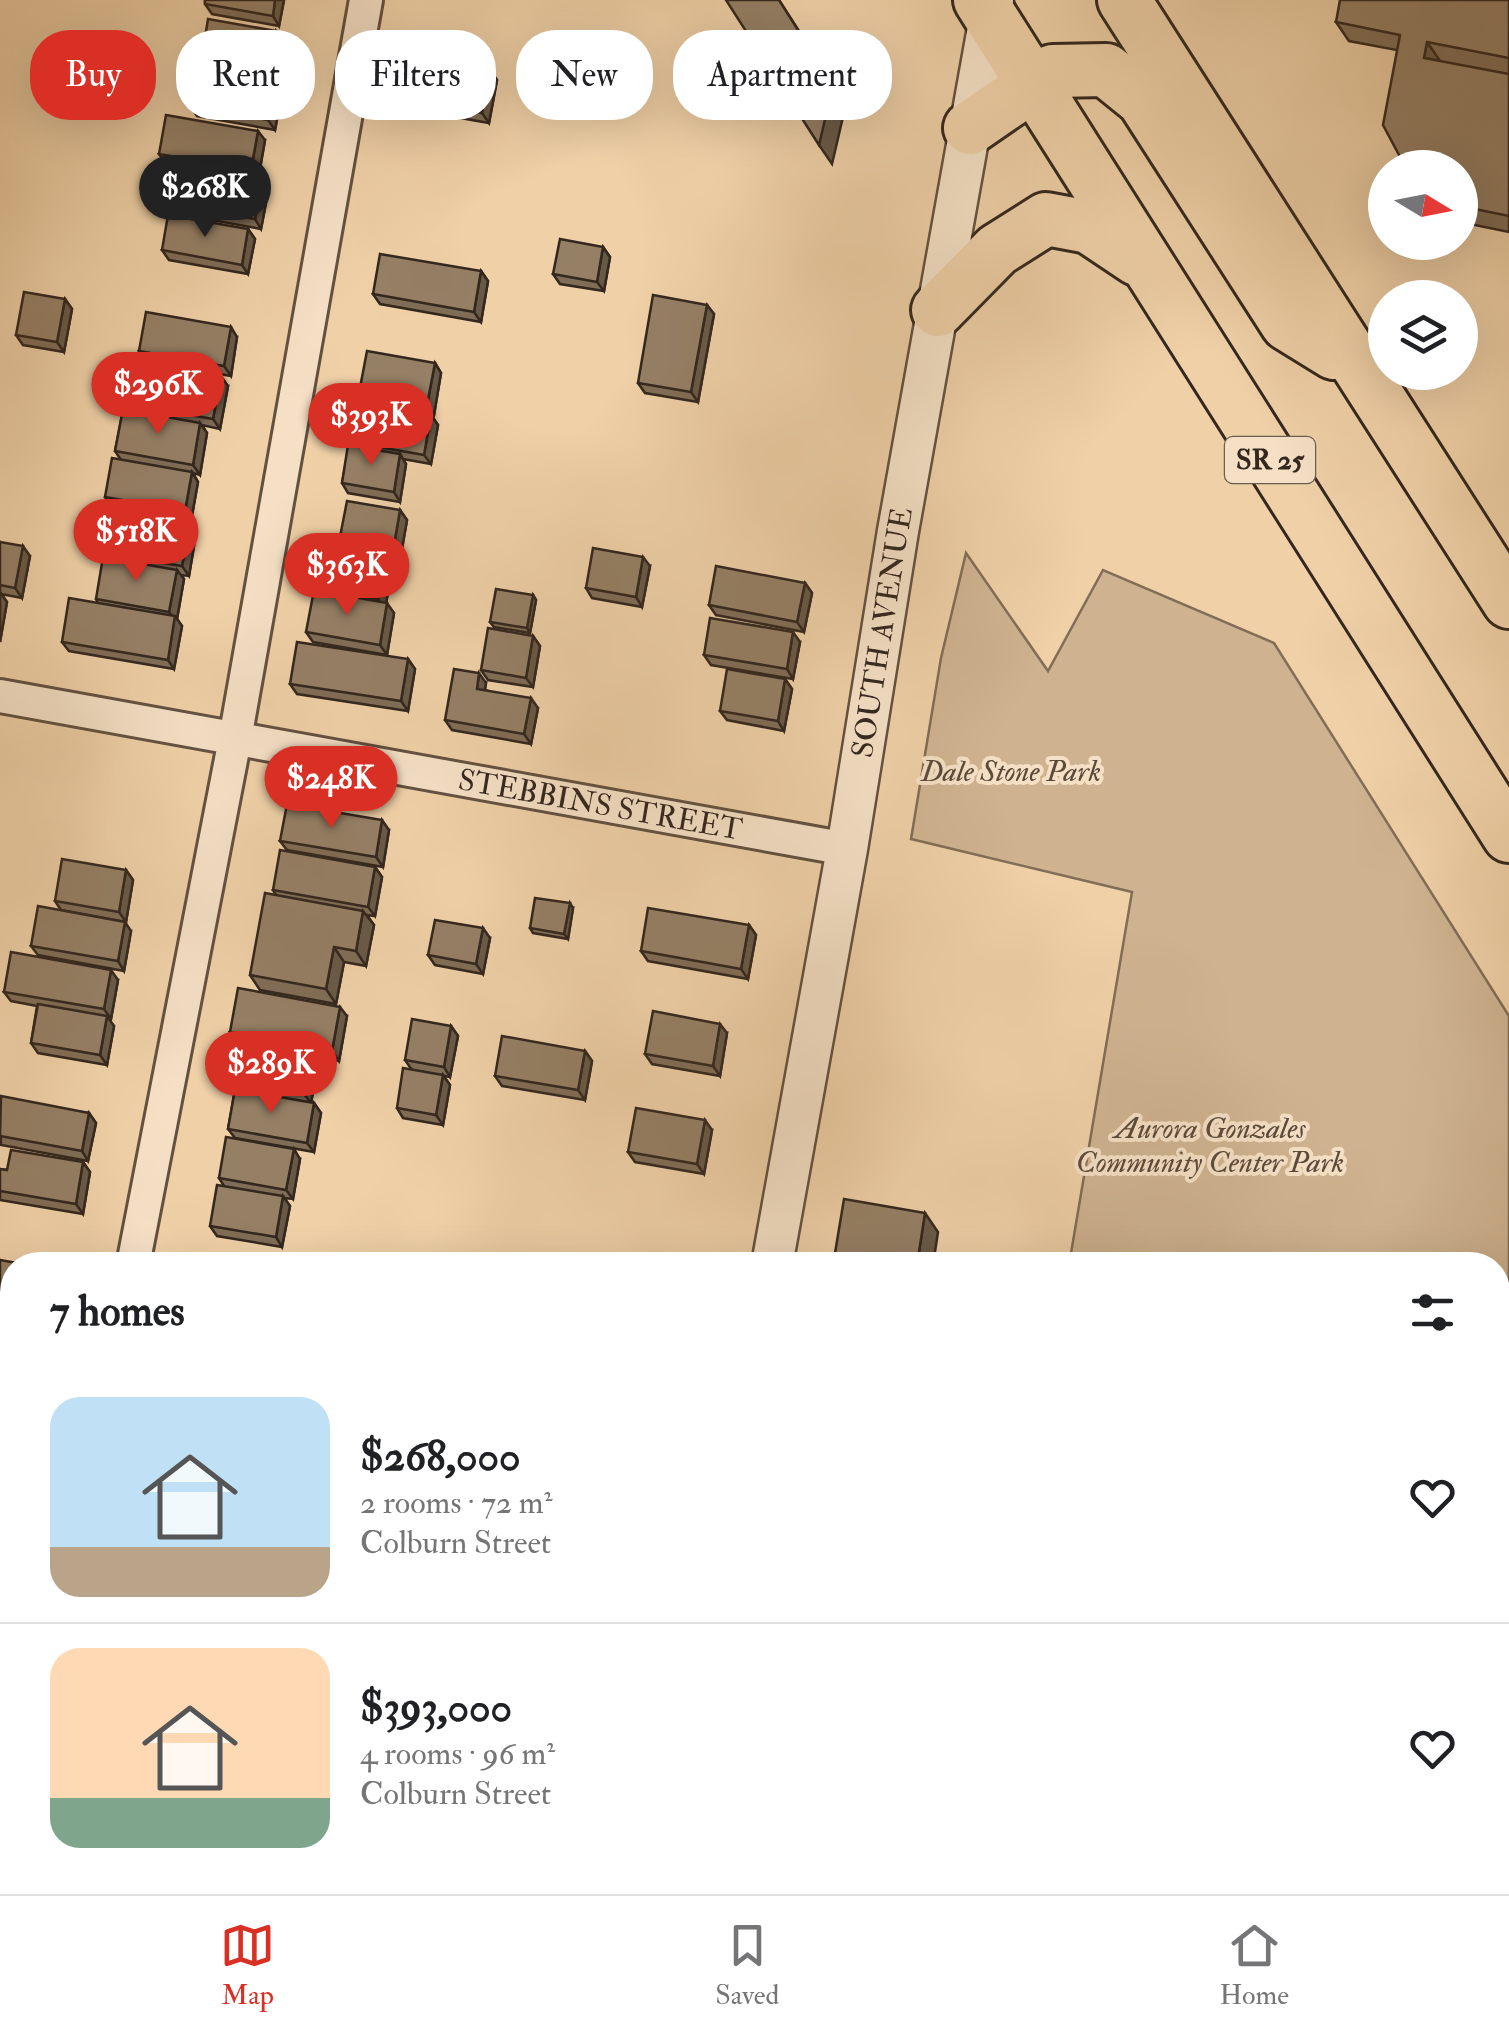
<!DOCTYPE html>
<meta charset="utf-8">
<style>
:root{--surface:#fff;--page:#f2f2f2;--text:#202124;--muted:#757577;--line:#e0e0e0;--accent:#d93025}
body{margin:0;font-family:"IM FELL Double Pica",serif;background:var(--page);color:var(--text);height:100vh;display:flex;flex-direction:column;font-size:38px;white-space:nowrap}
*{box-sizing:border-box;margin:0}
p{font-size:32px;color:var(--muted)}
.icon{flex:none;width:55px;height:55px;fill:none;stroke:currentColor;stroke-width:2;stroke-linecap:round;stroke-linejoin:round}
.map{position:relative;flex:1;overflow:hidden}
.panel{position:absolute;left:0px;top:1252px;width:1510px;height:642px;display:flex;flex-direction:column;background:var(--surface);border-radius:40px 40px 0 0;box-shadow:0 10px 40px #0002}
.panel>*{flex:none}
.banner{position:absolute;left:30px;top:30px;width:1000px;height:90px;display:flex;gap:20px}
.needle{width:65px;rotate:100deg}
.controls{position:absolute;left:1368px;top:150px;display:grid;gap:20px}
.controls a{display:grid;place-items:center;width:110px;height:110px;border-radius:50%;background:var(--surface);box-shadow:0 10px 40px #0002;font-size:50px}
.price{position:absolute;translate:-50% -85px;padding:0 22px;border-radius:35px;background:var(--accent);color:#fff;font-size:32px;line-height:65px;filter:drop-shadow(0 2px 5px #0008)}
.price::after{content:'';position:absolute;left:50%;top:60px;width:30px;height:22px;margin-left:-15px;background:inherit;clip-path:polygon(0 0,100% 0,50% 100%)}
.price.active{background:#222;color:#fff}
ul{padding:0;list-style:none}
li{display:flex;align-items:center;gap:30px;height:250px;padding:0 50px}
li+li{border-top:2px solid var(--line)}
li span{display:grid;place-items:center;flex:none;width:280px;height:200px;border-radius:30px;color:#555}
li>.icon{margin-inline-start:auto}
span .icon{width:120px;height:120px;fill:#fffc;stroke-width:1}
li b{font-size:42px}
h2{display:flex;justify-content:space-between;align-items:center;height:120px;padding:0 50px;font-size:42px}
.tag{padding:0 35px;border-radius:40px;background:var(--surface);box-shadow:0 10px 40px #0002;font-size:35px;line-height:90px}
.tag.active{background:var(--accent);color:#fff}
.tab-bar{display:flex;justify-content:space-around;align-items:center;height:140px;border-top:2px solid var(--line);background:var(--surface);font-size:28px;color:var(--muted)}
.tab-bar a{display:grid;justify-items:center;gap:5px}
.tab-bar .active{color:var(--accent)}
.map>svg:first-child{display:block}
.green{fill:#cfb390;stroke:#826d57;stroke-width:2.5}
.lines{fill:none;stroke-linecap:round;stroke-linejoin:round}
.minor-casing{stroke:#635140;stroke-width:38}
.tertiary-casing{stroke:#635140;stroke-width:45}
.trunk-casing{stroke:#34271e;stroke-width:58}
.minor{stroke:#f5e0c6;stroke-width:32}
.tertiary{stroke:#f5e0c6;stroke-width:40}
.trunk{stroke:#efd0a7;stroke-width:52}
.wall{fill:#806d57;stroke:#34271e;stroke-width:2.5}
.shaded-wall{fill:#685947;stroke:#34271e;stroke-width:2.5}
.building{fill:#957f65;stroke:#34271e;stroke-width:2.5}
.labels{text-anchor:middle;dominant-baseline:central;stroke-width:8;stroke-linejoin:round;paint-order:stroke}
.shield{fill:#f5e0c6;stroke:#6e5e50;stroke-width:2.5}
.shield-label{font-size:28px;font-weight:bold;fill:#34271e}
.street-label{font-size:30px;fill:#34271e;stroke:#f5e0c6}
.park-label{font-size:30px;font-style:italic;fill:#5b4a3a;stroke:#f5e0c6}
</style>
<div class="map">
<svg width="1509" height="1894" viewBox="0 0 1509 1894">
<rect width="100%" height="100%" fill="#efd0a7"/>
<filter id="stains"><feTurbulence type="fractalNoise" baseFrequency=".002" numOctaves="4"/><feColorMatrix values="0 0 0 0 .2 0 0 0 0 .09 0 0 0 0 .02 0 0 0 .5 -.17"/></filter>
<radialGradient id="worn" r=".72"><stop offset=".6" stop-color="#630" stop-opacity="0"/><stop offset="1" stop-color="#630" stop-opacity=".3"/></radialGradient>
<path class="green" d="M966 553 1048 671 1103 570 1274 643 1509 1016V1894H963L965 1882H1498V1265H1069L1132 892 911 839 941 658Z"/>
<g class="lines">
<defs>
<g id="minor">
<path id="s1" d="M0 696 847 849"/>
<path d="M133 1265 235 739 366 0"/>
<path d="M0 1774 12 1776"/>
<path d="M608 1882 653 1890"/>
<path d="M14 1894 16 1882"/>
</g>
<g id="tertiary">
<path id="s2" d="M772 1265 847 849 898 531 993 0"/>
<path d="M652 1894 655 1882"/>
</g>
<g id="trunk">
<path d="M980 0 1509 836"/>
<path d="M1124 0 1509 602"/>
<path d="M970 128 1053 71 1106 70 1143 100 1287 324 1334 353"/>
<path d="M938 310 997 250 1046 219 1089 227 1137 259"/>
</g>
</defs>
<use href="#minor" class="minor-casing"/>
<use href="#tertiary" class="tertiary-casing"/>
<use href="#trunk" class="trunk-casing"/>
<use href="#minor" class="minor"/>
<use href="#tertiary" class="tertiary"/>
<use href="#trunk" class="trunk"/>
</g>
<g class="wall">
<path d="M205 0H284L279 26 212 14 205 4Z"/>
<path d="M1509 0V232L1460 222V168L1397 50 1349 41 1336 22Z"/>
<path d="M276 31 283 41 276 77 209 66 202 56Z"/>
<path d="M110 64 103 103 66 97 59 87Z"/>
<path d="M490 70 497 80 489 123 415 110 409 100Z"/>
<path d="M282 93 275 130 197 116 190 106Z"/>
<path d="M265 140 258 180 166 164 159 154Z"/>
<path d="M261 182 268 192 261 229 190 216 183 206Z"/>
<path d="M248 229 255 239 248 274 169 260 162 250Z"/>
<path d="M603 247 610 257 604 291 560 284 553 274Z"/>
<path d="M481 271 488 281 481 322 380 304 373 294Z"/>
<path d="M65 299 72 309 64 352 23 345 16 335Z"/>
<path d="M707 305 714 314 698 402 645 393 638 383Z"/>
<path d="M237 337 231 376 146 361 139 351Z"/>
<path d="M435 363 441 373 434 415 366 403 359 393Z"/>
<path d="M228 386 220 429 202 425 207 433 200 475 193 473 198 482 191 521 112 507 105 497 121 460 115 451 123 410 117 402Z"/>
<path d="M431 415 438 425 431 464 403 459 406 464 400 502 348 493 342 483 349 445 345 441Z"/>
<path d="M400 510 407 520 399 566 388 564 392 570 386 603 394 613 387 655 313 642 306 632 334 594 332 591 342 553 338 547Z"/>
<path d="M196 534 189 576 180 575 184 579 177 619 182 626 174 669 69 651 62 642 98 603 96 599 112 558 108 554Z"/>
<path d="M0 542 30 556 22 598 1 594 7 602 0 642Z"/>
<path d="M650 566 642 607 592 598 586 588Z"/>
<path d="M805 583 812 593 804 632 716 615 709 605Z"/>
<path d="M533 595 536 600 530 633 494 627 490 622Z"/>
<path d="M533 636 540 646 533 687 488 680 481 670Z"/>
<path d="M800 642 793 679 711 665 704 655Z"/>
<path d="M408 659 415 669 408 711 297 694 290 684Z"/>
<path d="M785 679 792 689 784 731 727 720 720 711Z"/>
<path d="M486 683 485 690 538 708 531 744 452 730 445 720Z"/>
<path d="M389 830 383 867 287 850 280 841Z"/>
<path d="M375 867 382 877 375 916 367 915 374 925 366 966 344 962 336 1004 260 990 250 975 276 895 273 890Z"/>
<path d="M126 870 133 880 126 922 61 910 55 901Z"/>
<path d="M573 908 568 939 533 933 530 928Z"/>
<path d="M749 925 756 935 748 979 648 961 641 951Z"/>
<path d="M131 931 124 971 38 955 31 946Z"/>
<path d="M490 938 483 974 435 965 428 955Z"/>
<path d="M118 980 111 1019H108L114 1026 107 1065 38 1053 31 1043 37 1006 11 1001 4 992Z"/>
<path d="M347 1016 339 1061 312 1056 318 1064 311 1103H314L321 1113 314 1152 235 1138 228 1129 235 1090H232L225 1080 236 1041 230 1032Z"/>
<path d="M451 1026 458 1036 450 1077 412 1070 405 1060Z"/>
<path d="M727 1033 720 1076 652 1064 645 1054Z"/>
<path d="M585 1051 592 1061 585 1100 502 1086 495 1076Z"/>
<path d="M443 1075 450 1085 443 1125 403 1118 397 1108Z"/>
<path d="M0 1102 89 1113 96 1123 88 1161 1 1145Z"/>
<path d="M712 1130 704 1174 635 1162 628 1152Z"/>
<path d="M300 1159 293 1199 284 1198 290 1206 282 1247 217 1236 210 1226 224 1186 219 1178Z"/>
<path d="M83 1162 90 1172 83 1214 0 1200V1169L7 1170Z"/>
<path d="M0 1260 12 1265V1569L3 1567 9 1575 2 1617H0Z"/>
<path d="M1498 1511 1509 1514V1737L1498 1745Z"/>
<path d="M1498 1785 1505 1795 1498 1801Z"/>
<path d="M73 1882H204L201 1894H102L78 1890Z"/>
</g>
<g class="shaded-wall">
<path d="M275 0H284L279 26 273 16Z"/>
<path d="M779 0 846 104 832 164 819 145Z"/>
<path d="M276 31 283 41 276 77 270 67Z"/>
<path d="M1427 42 1440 61 1424 58Z"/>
<path d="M103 54 110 64 103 103 96 94Z"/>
<path d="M490 70 497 80 489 123 482 113Z"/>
<path d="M275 83 282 93 275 130 268 120Z"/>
<path d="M258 131 265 140 258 180 251 170Z"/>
<path d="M261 182 268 192 261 229 255 219Z"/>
<path d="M248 229 255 239 248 274 242 265Z"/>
<path d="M603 247 610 257 604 291 597 282Z"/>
<path d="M481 271 488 281 481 322 474 312Z"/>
<path d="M65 299 72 309 64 352 57 342Z"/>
<path d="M707 305 714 314 698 402 691 392Z"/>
<path d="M231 327 237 337 231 376 224 366Z"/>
<path d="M435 363 441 373 434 415 427 405Z"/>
<path d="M221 376 228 386 220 429 213 419Z"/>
<path d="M431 415 438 425 431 464 424 455Z"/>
<path d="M200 423 207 433 200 475 193 465Z"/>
<path d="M400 454 406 464 400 502 394 492Z"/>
<path d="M192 472 198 482 191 521 185 511Z"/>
<path d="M400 510 407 520 399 566 392 557Z"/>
<path d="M190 525 196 534 189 576 182 566Z"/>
<path d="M23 546 30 556 22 598 15 588Z"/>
<path d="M643 557 650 566 642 607 636 597Z"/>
<path d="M385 560 392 570 385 609 378 599Z"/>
<path d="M177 570 184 579 177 619 182 626 174 669 168 660 174 619 169 612Z"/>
<path d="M805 583 812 593 804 632 797 622Z"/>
<path d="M0 592 7 602 0 642Z"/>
<path d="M533 595 536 600 530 633 527 628Z"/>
<path d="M387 603 394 613 387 655 380 645Z"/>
<path d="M793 632 800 642 793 679 787 669Z"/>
<path d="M533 636 540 646 533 687 526 678Z"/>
<path d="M408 659 415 669 408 711 401 701Z"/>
<path d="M479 673 486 683 483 699 477 689Z"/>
<path d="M785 679 792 689 784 731 778 721Z"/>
<path d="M531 698 538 708 531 744 524 734Z"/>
<path d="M382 820 389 830 383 867 376 857Z"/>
<path d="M375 867 382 877 375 916 368 907Z"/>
<path d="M126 870 133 880 126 922 119 912Z"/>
<path d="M570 903 573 908 568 939 564 934Z"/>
<path d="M363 911 374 925 366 966 356 951Z"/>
<path d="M125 922 131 931 124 971 118 961Z"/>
<path d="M749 925 756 935 748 979 741 969Z"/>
<path d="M483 928 490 938 483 974 476 964Z"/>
<path d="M334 947 344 962 336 1004 326 989Z"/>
<path d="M111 970 118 980 111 1019 104 1009Z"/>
<path d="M340 1007 347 1016 339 1061 332 1051Z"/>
<path d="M107 1016 114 1026 107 1065 100 1055Z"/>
<path d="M720 1024 727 1033 720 1076 713 1066Z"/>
<path d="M451 1026 458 1036 450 1077 444 1067Z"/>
<path d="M585 1051 592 1061 585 1100 578 1090Z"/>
<path d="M311 1054 318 1064 311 1103 304 1094Z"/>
<path d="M443 1075 450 1085 443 1125 436 1115Z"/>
<path d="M314 1103 321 1113 314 1152 307 1143Z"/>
<path d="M89 1113 96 1123 88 1161 82 1151Z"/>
<path d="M705 1120 712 1130 704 1174 697 1164Z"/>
<path d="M294 1149 300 1159 293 1199 286 1190Z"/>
<path d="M83 1162 90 1172 83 1214 76 1204Z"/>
<path d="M283 1196 290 1206 282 1247 276 1237Z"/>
<path d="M925 1213 938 1232 933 1265H917Z"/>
<path d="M2 1566 9 1575 2 1617 0 1615V1579Z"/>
<path d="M191 1882H204L201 1894H189Z"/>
<path d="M911 1882H927L925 1894H909Z"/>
</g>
<g class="building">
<path d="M205 0H275L273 16 205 4Z"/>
<path d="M726 0H779L833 85 819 145Z"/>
<path d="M1340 0H1509V58L1427 42 1424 58 1509 74V216L1460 206V168H1406L1383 125 1400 35 1336 22Z"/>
<path d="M208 19 276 31 270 67 202 56Z"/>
<path d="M66 47 103 54 96 94 59 87Z"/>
<path d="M416 57 490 70 482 113 409 100Z"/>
<path d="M196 69 275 83 268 120 190 106Z"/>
<path d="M166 115 258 131 251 170 159 154Z"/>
<path d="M190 169 261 182 255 219 183 206Z"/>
<path d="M168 215 248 229 242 265 162 250Z"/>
<path d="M560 239 603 247 597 282 553 274Z"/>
<path d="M380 254 481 271 474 312 373 294Z"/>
<path d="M24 292 65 299 57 342 16 335Z"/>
<path d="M653 295 707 305 691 392 638 383Z"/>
<path d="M146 312 231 327 224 366 139 351Z"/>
<path d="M367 351 435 363 427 405 359 393Z"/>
<path d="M124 359 221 376 213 419 117 402Z"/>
<path d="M352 401 431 415 424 455 345 441Z"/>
<path d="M123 409 200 423 193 465 115 451Z"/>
<path d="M348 445 400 454 394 492 342 483Z"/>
<path d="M112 458 192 472 185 511 105 497Z"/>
<path d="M347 501 400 510 392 557 338 547Z"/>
<path d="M116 512 190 525 182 566 108 554Z"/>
<path d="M0 542 23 546 15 588 0 585Z"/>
<path d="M593 548 643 557 636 597 586 588Z"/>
<path d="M339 552 385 560 378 599 332 591Z"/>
<path d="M103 557 177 570 169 612 96 599Z"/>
<path d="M716 566 805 583 797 622 709 605Z"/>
<path d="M496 589 533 595 527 628 490 622Z"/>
<path d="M314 590 387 603 380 645 306 632Z"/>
<path d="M69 598 175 616 168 660 62 642Z"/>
<path d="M710 618 793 632 787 669 704 655Z"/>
<path d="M488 628 533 636 526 678 481 670Z"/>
<path d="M297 642 408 659 401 701 290 684Z"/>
<path d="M454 669 479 673 477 689 531 698 524 734 445 720Z"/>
<path d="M727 669 785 679 778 721 720 711Z"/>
<path d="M287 804 382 820 376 857 280 841Z"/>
<path d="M280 850 375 867 368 907 273 890Z"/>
<path d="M62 859 126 870 119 912 55 901Z"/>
<path d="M265 893 363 911 356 951 334 947 326 989 250 975Z"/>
<path d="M535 898 570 903 564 934 530 928Z"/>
<path d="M38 906 125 922 118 961 31 946Z"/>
<path d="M648 908 749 925 741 969 641 951Z"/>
<path d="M435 920 483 928 476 964 428 955Z"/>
<path d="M11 952 111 970 104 1009 4 992Z"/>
<path d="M238 988 340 1007 332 1051 230 1032Z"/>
<path d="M38 1004 107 1016 100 1055 31 1043Z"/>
<path d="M653 1011 720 1024 713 1066 645 1054Z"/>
<path d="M412 1019 451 1026 444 1067 405 1060Z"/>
<path d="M502 1036 585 1051 578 1090 495 1076Z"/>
<path d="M232 1041 311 1054 304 1094 225 1080Z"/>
<path d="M403 1068 443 1075 436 1115 397 1108Z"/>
<path d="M235 1089 314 1103 307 1143 228 1129Z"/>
<path d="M1 1096 89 1113 82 1151 0 1136Z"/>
<path d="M636 1108 705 1120 697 1164 628 1152Z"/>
<path d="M226 1137 294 1149 286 1190 219 1178Z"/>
<path d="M11 1150 83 1162 76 1204 0 1191V1169L7 1170Z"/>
<path d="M217 1185 283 1196 276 1237 210 1226Z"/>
<path d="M844 1199 925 1213 917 1265H833Z"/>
<path d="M0 1260 28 1265H12V1308L0 1306Z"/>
<path d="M0 1312 12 1314V1357L0 1355Z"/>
<path d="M0 1364 12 1366V1407L0 1405Z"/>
<path d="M0 1412 12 1414V1456L0 1454Z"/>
<path d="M0 1461 12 1463V1509L0 1507Z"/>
<path d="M1504 1506 1509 1514V1710L1498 1717V1511Z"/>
<path d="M0 1513 12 1515V1550L11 1560 0 1558Z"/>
<path d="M108 1882H191L189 1894H173Z"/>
<path d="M811 1882H911L909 1894H809Z"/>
</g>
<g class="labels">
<rect class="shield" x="1225" y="437" width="90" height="46" rx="8"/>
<g class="shield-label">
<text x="1270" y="460">SR 25</text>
</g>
<g class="street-label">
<text stroke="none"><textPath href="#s2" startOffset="642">SOUTH AVENUE</textPath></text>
<text stroke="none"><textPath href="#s1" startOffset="610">STEBBINS STREET</textPath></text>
</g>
<g class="park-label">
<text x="1011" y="771">Dale Stone Park</text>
<text x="1210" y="1128">Aurora Gonzales<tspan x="1210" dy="34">Community Center Park</tspan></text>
</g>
</g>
<rect width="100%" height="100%" filter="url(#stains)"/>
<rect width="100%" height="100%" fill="url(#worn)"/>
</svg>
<div class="controls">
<a><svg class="needle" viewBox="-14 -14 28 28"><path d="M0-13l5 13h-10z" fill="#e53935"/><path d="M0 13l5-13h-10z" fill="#757577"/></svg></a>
<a><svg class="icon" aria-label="layers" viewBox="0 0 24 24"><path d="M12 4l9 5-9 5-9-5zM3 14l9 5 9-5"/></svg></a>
</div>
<b class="price active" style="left:205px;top:240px">$268K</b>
<b class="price" style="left:158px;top:437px">$296K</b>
<b class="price" style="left:371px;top:468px">$393K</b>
<b class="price" style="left:136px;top:584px">$518K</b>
<b class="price" style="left:347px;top:618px">$363K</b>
<b class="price" style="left:331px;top:831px">$248K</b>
<b class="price" style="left:271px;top:1116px">$289K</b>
<div class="banner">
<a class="tag active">Buy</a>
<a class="tag">Rent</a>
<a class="tag">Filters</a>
<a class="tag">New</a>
<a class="tag">Apartment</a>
</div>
<section class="panel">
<h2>7 homes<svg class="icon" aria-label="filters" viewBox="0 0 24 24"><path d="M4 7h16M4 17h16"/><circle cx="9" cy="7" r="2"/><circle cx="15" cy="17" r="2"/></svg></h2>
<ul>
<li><span style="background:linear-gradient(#bfe0f5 75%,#b9a48a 0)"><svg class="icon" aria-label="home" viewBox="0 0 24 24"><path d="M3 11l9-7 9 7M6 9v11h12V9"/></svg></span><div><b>$268,000</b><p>2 rooms · 72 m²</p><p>Colburn Street</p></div><svg class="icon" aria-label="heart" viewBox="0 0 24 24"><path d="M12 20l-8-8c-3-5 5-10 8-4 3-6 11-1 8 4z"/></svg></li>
<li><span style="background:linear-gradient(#ffd9b3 75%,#7fa58c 0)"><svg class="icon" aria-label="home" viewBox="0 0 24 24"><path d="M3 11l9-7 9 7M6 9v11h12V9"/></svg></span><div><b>$393,000</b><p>4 rooms · 96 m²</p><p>Colburn Street</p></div><svg class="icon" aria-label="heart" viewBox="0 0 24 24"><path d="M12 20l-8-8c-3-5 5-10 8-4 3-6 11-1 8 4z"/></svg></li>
</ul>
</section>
</div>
<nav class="tab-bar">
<a class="active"><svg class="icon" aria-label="map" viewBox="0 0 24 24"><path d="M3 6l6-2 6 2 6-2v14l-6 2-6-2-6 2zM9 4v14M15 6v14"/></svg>Map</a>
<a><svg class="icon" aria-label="saved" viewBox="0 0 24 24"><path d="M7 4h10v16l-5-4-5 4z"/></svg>Saved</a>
<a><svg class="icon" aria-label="home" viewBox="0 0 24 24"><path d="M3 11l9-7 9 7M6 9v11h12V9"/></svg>Home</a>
</nav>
